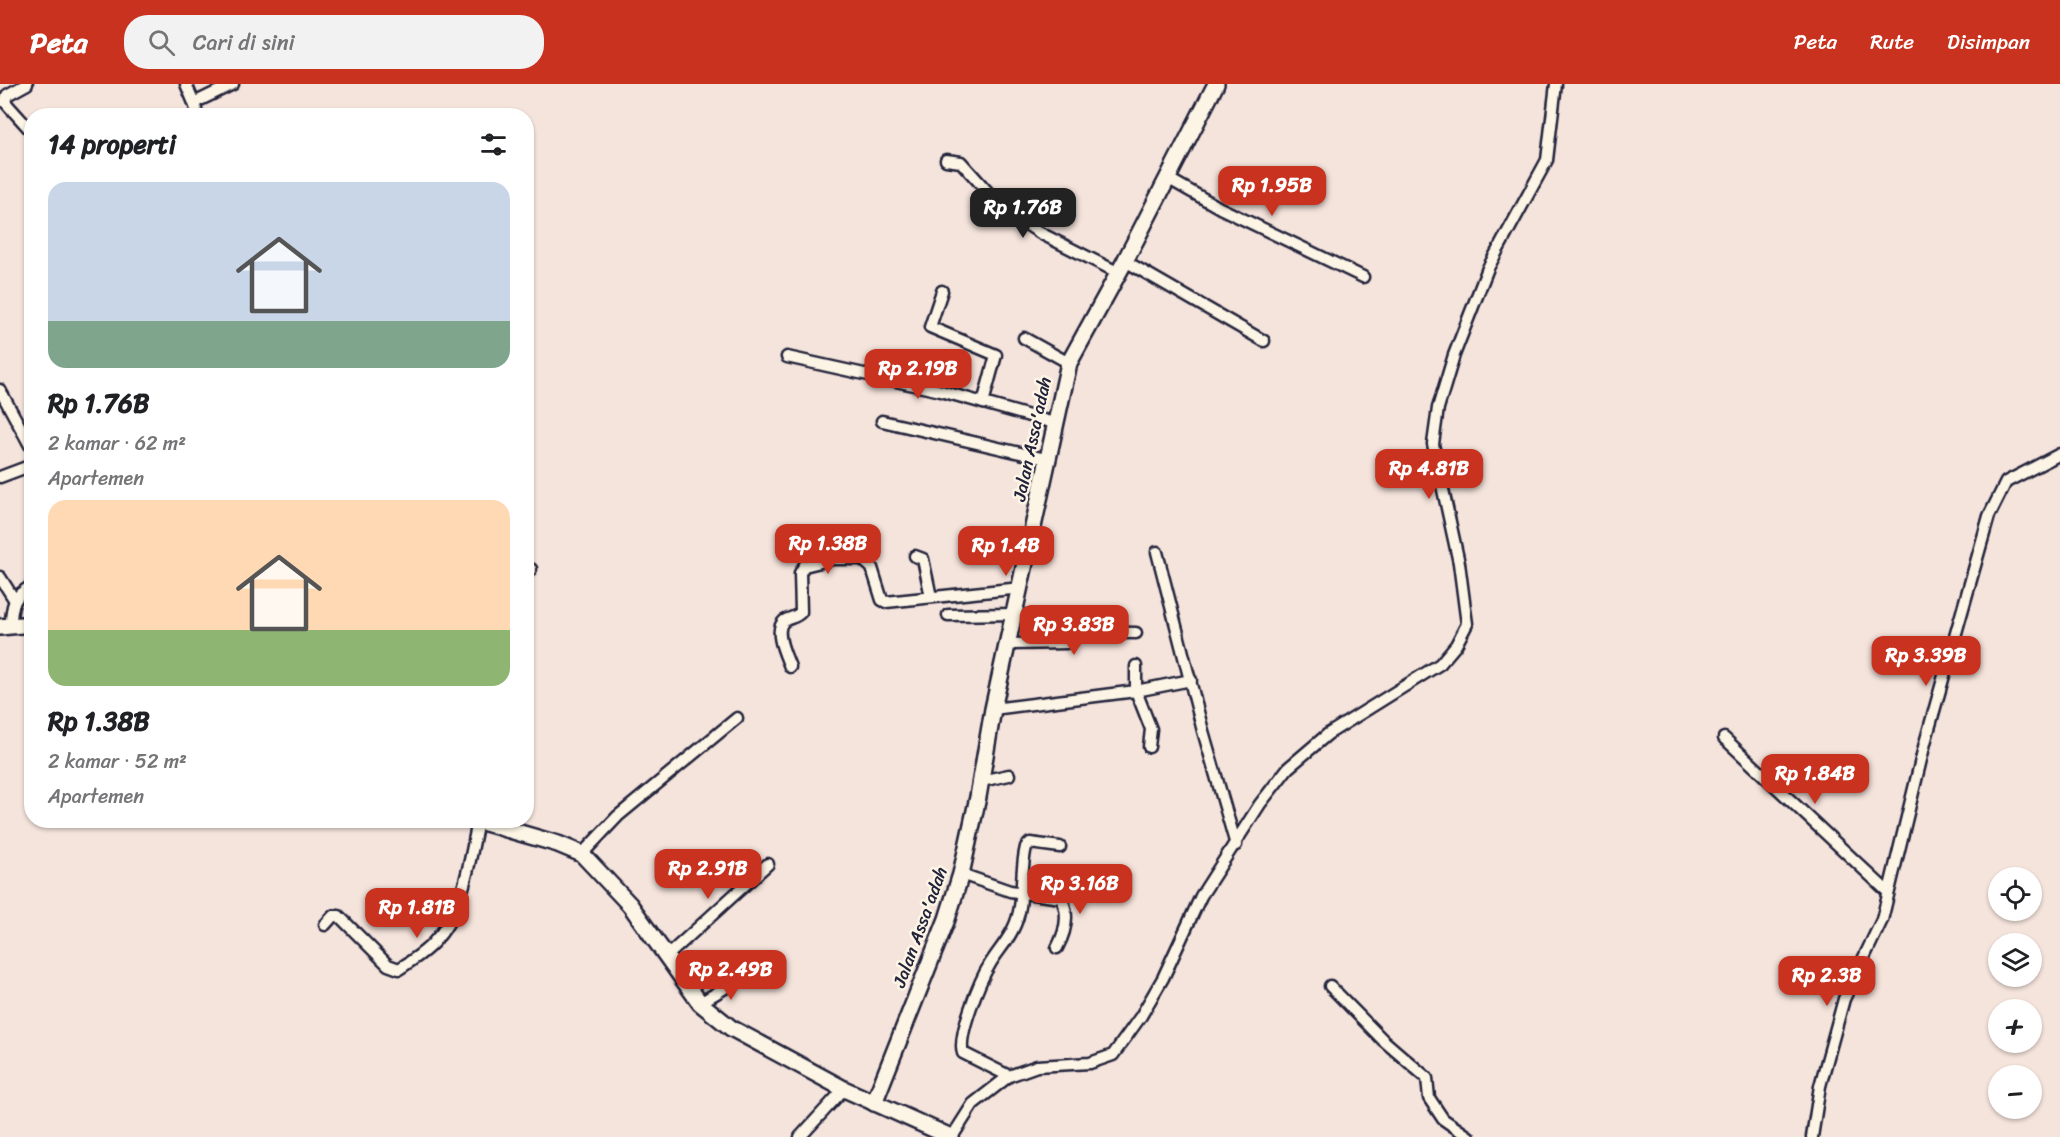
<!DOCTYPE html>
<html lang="id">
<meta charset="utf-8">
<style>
:root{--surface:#fff;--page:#f2f2f2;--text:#202124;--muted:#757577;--accent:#c8321e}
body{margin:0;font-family:Sriracha,sans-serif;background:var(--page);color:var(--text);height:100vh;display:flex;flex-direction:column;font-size:22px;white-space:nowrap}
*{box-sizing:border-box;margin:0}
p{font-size:20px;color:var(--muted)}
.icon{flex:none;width:33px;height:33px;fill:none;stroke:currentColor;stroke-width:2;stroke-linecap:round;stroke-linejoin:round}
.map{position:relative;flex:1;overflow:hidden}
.details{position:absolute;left:24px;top:24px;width:510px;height:720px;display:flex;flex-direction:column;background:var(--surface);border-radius:24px;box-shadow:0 2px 4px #0004}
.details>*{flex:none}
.fabs{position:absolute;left:1988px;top:783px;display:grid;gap:12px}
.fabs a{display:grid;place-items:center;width:54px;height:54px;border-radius:50%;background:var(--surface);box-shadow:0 2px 4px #0004;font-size:30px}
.price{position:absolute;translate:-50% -51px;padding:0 14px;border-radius:12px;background:var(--accent);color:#fff;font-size:20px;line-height:39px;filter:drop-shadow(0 2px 3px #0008)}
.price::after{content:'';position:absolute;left:50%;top:36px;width:18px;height:14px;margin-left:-9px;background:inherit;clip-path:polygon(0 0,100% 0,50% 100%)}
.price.selected{background:#222;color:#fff}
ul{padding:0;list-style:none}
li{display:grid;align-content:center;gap:12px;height:318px;padding:0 24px}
li span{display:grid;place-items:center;height:186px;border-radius:18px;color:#555}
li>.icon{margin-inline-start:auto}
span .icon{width:108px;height:108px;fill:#fffc;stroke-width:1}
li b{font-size:26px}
h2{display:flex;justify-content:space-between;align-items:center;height:72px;padding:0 24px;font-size:26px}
header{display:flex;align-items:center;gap:36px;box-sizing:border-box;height:84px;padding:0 30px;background:var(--accent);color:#fff}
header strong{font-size:28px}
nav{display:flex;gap:33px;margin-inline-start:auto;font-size:21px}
.search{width:420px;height:54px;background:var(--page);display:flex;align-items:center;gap:15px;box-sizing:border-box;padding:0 21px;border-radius:24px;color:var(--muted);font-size:22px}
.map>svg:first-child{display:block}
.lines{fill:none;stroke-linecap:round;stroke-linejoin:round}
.street-casing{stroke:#22223b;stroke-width:15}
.secondary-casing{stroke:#22223b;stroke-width:20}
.street{stroke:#fcf5e5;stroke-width:10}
.secondary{stroke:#fcf5e5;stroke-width:15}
.labels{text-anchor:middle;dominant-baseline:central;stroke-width:5;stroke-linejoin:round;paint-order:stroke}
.street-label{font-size:18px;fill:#22223b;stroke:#fcf5e5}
</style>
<header>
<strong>Peta</strong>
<div class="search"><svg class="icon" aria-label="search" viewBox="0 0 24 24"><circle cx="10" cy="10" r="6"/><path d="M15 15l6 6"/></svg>Cari di sini</div>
<nav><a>Peta</a><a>Rute</a><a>Disimpan</a></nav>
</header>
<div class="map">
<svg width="2060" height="1053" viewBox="0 0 2060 1053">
<rect width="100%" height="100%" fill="#f5e4dc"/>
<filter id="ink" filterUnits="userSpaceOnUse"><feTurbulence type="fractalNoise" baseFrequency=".0167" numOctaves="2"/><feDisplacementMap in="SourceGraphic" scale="12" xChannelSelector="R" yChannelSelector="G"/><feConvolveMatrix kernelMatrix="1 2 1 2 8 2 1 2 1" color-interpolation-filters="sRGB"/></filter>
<g filter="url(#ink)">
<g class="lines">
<defs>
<g id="street">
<path d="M27 0 7 11 5 18 32 48"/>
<path d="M186 0 194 19 233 0"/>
<path d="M194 19 198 32"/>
<path d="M946 76 961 78 1003 125 1040 149 1119 189"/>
<path d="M1169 95 1220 124 1363 193"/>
<path d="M1125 177 1264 257"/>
<path d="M942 207 930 243 996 271 983 319"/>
<path d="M1024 254 1069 279"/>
<path d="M787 273 941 307 1054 339"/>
<path d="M0 306 32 365"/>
<path d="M882 337 1046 375"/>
<path d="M0 393 32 381"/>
<path d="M1157 468 1203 647 1236 761"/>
<path d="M915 472 923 475 931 513"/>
<path d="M526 491 531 485"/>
<path d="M0 493 14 515"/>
<path d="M948 531 1015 530"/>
<path d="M11 542C11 523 13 511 32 502"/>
<path d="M1009 560 1066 559 1072 557 1081 548 1136 549"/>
<path d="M790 583C786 572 773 547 784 537 790 533 796 534 801 528L800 489 804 482 833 475H862L872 484 882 516 886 518 1021 504"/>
<path d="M993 625 1136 607V582"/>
<path d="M1724 654 1888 808"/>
<path d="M1149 663 1151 645 1136 607 1191 596"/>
<path d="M981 697 1009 691"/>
<path d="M582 770 618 732 737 634"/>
<path d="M961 790 1010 807 1061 814C1070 830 1065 849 1057 864"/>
<path d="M325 841 333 832H339L388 881 399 885C411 877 424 869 433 859 464 827 469 779 478 737"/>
<path d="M666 873 768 780"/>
<path d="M1330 902 1383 956 1427 994 1429 1014 1443 1035 1469 1053"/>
<path d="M700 919 748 890"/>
<path d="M1009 992 963 969C957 952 980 896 990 880 997 868 1007 858 1013 845 1026 820 1019 790 1026 763L1030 759 1060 763"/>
<path d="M800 1053 844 1005"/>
<path d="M952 1053 973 1020 1009 992 1037 982 1090 979 1113 971 1141 932 1163 894 1201 812 1260 720 1288 684 1328 650 1440 580 1456 561 1467 540 1459 479 1433 360 1438 324 1454 271 1488 184 1547 76 1556 0"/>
<path d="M1812 1053 1820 1002 1844 915 1882 836 1925 659 1989 432 2006 398 2060 370"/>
</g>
<g id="secondary">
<path d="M0 543 32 540"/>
<path d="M475 736 558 760 582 770 630 821 700 919 731 944 844 1005 951 1053"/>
<path d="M874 1019 947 835 961 790 978 713 993 625 1069 279 1125 177 1216 0"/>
</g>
</defs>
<use href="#street" class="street-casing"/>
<use href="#secondary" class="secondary-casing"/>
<use href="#street" class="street"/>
<use href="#secondary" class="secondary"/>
</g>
</g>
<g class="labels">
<g class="street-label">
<text transform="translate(1032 355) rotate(-78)">Jalan Assa'adah</text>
<text transform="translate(920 843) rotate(-70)">Jalan Assa'adah</text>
</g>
</g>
</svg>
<div class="fabs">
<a><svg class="icon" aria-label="locate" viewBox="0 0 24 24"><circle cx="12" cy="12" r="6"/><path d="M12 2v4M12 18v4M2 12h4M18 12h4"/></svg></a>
<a><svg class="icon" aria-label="layers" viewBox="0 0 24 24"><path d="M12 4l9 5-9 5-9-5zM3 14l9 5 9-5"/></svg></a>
<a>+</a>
<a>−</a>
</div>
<b class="price" style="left:1272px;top:133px">Rp 1.95B</b>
<b class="price selected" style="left:1023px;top:155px">Rp 1.76B</b>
<b class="price" style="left:918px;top:316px">Rp 2.19B</b>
<b class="price" style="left:1429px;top:416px">Rp 4.81B</b>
<b class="price" style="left:828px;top:491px">Rp 1.38B</b>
<b class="price" style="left:1006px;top:493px">Rp 1.4B</b>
<b class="price" style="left:1074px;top:572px">Rp 3.83B</b>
<b class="price" style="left:1926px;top:603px">Rp 3.39B</b>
<b class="price" style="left:1815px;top:721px">Rp 1.84B</b>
<b class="price" style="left:708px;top:816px">Rp 2.91B</b>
<b class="price" style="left:1080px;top:831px">Rp 3.16B</b>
<b class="price" style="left:417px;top:855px">Rp 1.81B</b>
<b class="price" style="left:731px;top:917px">Rp 2.49B</b>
<b class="price" style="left:1827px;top:923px">Rp 2.3B</b>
<section class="details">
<h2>14 properti<svg class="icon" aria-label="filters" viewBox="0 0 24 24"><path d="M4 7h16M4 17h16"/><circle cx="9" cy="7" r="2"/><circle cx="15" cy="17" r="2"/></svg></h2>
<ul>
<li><span style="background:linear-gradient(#c9d6e8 75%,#7fa58c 0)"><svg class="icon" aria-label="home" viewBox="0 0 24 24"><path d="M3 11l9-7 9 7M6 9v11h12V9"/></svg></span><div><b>Rp 1.76B</b><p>2 kamar · 62 m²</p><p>Apartemen</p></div></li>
<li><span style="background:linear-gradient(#ffd9b3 70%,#8fb573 0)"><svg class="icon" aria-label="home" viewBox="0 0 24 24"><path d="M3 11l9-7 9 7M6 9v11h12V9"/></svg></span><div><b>Rp 1.38B</b><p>2 kamar · 52 m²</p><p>Apartemen</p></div></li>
</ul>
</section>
</div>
